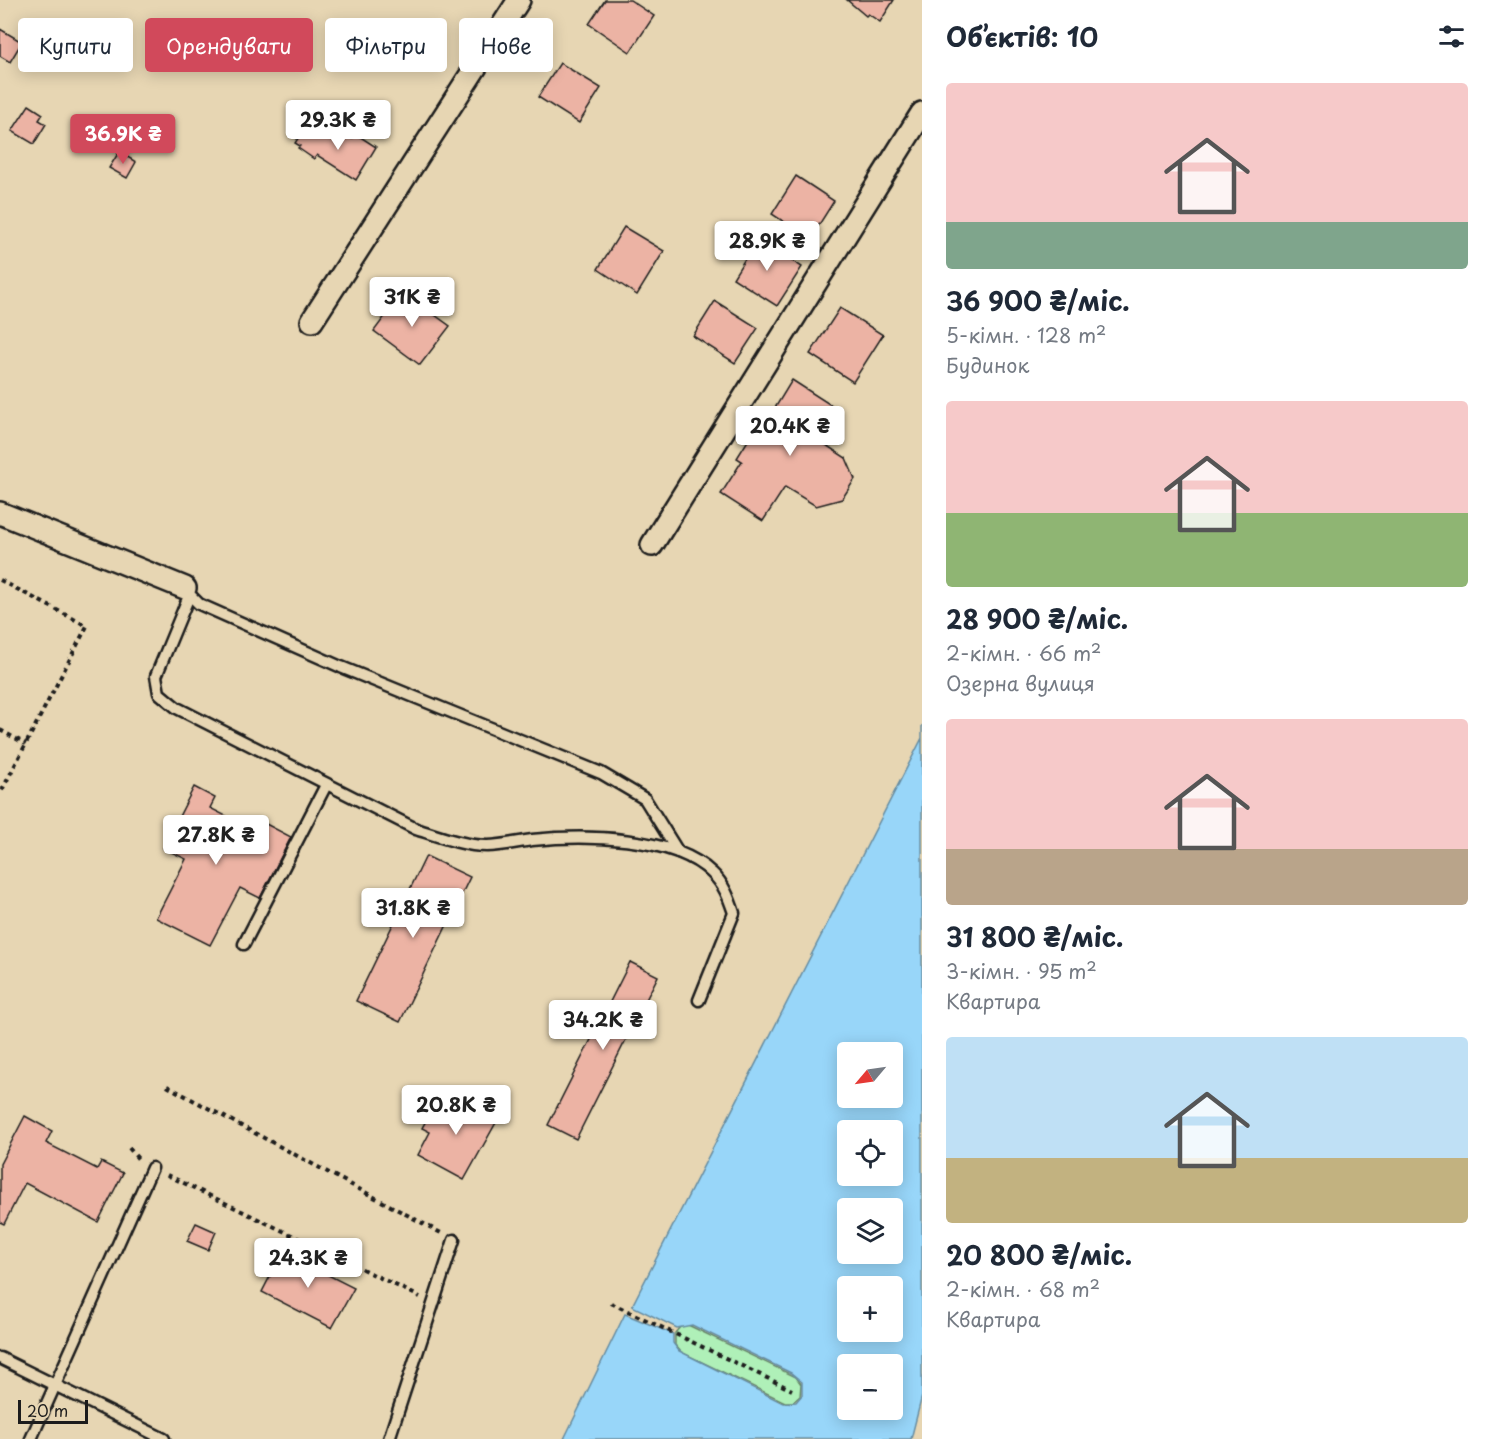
<!DOCTYPE html>
<html lang="uk">
<meta charset="utf-8">
<style>
:root{--surface:#fff;--page:#f6f6f7;--text:#1f2937;--muted:#747a83;--accent:#d1495b}
body{margin:0;font-family:"Playpen Sans",sans-serif;background:var(--page);color:var(--text);height:100vh;display:flex;flex-direction:column;font-size:22px;white-space:nowrap}
*{box-sizing:border-box;margin:0}
p{font-size:20px;color:var(--muted)}
.icon{flex:none;width:33px;height:33px;fill:none;stroke:currentColor;stroke-width:2;stroke-linecap:round;stroke-linejoin:round}
.map{position:relative;flex:1;overflow:hidden}
.drawer{display:flex;flex-direction:column;background:var(--surface);width:570px}
.drawer>*{flex:none}
.banner{position:absolute;left:18px;top:18px;width:570px;height:54px;display:flex;gap:12px}
.needle{width:39px;rotate:241deg}
.buttons{position:absolute;left:837px;top:1042px;display:grid;gap:12px}
.buttons a{display:grid;place-items:center;width:66px;height:66px;border-radius:6px;background:var(--surface);box-shadow:0 3px 15px #0003;font-size:30px}
.scale{position:absolute;left:18px;bottom:15px;width:70px;box-sizing:border-box;padding-left:6px;border:3px solid #1c1c1c;border-top:0;font-size:16px;line-height:21px;white-space:nowrap;color:#1c1c1c;-webkit-text-stroke:4px #e7d6b3;paint-order:stroke}
.price{position:absolute;translate:-50% -51px;padding:0 14px;border-radius:6px;background:#fff;color:#222;font-size:20px;line-height:39px;filter:drop-shadow(0 2px 3px #0008)}
.price::after{content:'';position:absolute;left:50%;top:36px;width:18px;height:14px;margin-left:-9px;background:inherit;clip-path:polygon(0 0,100% 0,50% 100%)}
.price.current{background:var(--accent);color:#fff}
ul{padding:0;list-style:none}
li{display:grid;align-content:center;gap:12px;height:318px;padding:0 24px}
li span{display:grid;place-items:center;height:186px;border-radius:6px;color:#555}
li>.icon{margin-inline-start:auto}
span .icon{width:108px;height:108px;fill:#fffc;stroke-width:1}
li b{font-size:26px}
h2{display:flex;justify-content:space-between;align-items:center;height:72px;padding:0 24px;font-size:26px}
.pill{padding:0 21px;border-radius:6px;background:var(--surface);box-shadow:0 3px 15px #0003;font-size:21px;line-height:54px}
.pill.current{background:var(--accent);color:#fff}
main{display:flex;flex:1;min-height:0}
.map>svg:first-child{display:block}
.green{fill:#aff0b8;stroke:#66866a;stroke-width:1.5}
.water{fill:#98d6f9;stroke:#668ca1;stroke-width:1.5;fill-rule:evenodd}
.building{fill:#ecb3a4;stroke:#1c1c1c;stroke-width:1.5}
.lines{fill:none;stroke-linecap:round;stroke-linejoin:round}
.service-casing{stroke:#1c1c1c;stroke-width:15}
.minor-casing{stroke:#1c1c1c;stroke-width:26}
.path{stroke:#1c1c1c;stroke-width:4;stroke-dasharray:4.5 4.5;stroke-linecap:butt}
.service{stroke:#e7d6b3;stroke-width:10}
.minor{stroke:#e7d6b3;stroke-width:21}
</style>
<main>
<div class="map">
<svg width="922" height="1439" viewBox="0 0 922 1439">
<rect width="100%" height="100%" fill="#e7d6b3"/>
<filter id="ink" filterUnits="userSpaceOnUse"><feTurbulence type="fractalNoise" baseFrequency=".0167" numOctaves="2"/><feDisplacementMap in="SourceGraphic" scale="12" xChannelSelector="R" yChannelSelector="G"/><feConvolveMatrix kernelMatrix="1 2 1 2 8 2 1 2 1" color-interpolation-filters="sRGB"/></filter>
<g filter="url(#ink)">
<path class="green" d="M688 1325 796 1377 801 1384 800 1396 793 1402H785L681 1352 675 1345V1333L680 1327Z"/>
<path class="water" d="M922 725V1396L911 1439H564L625 1314 673 1334V1343L679 1351 783 1403 796 1402 802 1395V1382L791 1373 692 1325 677 1328 632 1306 922 738ZM848 1053H892V1098H848ZM848 1131H892V1176H848ZM848 1209H892V1254H848ZM848 1287H892V1332H848ZM848 1365H892V1410H848Z"/>
<g class="building">
<path d="M605 0H630L654 16 630 52 589 24Z"/>
<path d="M847 0H894L880 22 868 14 866 16Z"/>
<path d="M0 29 22 42 10 62 0 56Z"/>
<path d="M560 63 601 88 579 123 538 97Z"/>
<path d="M29 105 43 114 39 120 46 124 34 144 12 131Z"/>
<path d="M304 129 308 132 310 129 322 137 324 134 333 140 339 130 352 139 356 134 376 147 356 180 317 155 314 159 298 148 300 146 295 143Z"/>
<path d="M119 152 136 162 127 178 109 168Z"/>
<path d="M796 176 834 201 810 239 772 214Z"/>
<path d="M624 227 664 251 637 295 598 269Z"/>
<path d="M758 238 802 267 777 306 733 278Z"/>
<path d="M403 292 450 326 420 365 374 331Z"/>
<path d="M715 301 758 328 735 363 693 336Z"/>
<path d="M840 308 883 335 853 382 810 354Z"/>
<path d="M792 380 834 407 815 438 846 458 855 479 842 499 816 506 785 487 763 521 721 494 742 461 737 458 767 410 772 413Z"/>
<path d="M194 787 215 798 210 808 261 834 266 824 291 837 260 898 240 888 210 945 156 918 186 859 163 848Z"/>
<path d="M426 856 470 877 400 1022 356 1001Z"/>
<path d="M630 962 658 976 576 1139 548 1125Z"/>
<path d="M451 1094 498 1119 464 1180 418 1155 430 1132 422 1128 433 1108 441 1112Z"/>
<path d="M25 1116 52 1131 46 1143 97 1169 101 1162 123 1173 98 1222 25 1183 4 1224 0 1222V1164Z"/>
<path d="M196 1223 216 1232 208 1250 187 1241Z"/>
<path d="M283 1251 308 1264 310 1260 328 1269 326 1274 354 1288 332 1328 262 1292Z"/>
</g>
<g class="lines">
<defs>
<g id="service">
<path d="M187 592 199 604 341 667 601 773 645 799 678 852"/>
<path d="M189 596 156 676 159 693 177 708 416 829C438 836 464 846 487 846 502 846 517 842 532 840 583 835 674 835 712 873 724 884 729 898 734 913L699 1000"/>
<path d="M244 944 326 785"/>
<path d="M0 1358 164 1439"/>
<path d="M31 1439 152 1168"/>
<path d="M389 1439 454 1240"/>
</g>
<g id="minor">
<path d="M312 321 519 0"/>
<path d="M0 513 185 588"/>
<path d="M652 545 922 113"/>
</g>
</defs>
<use href="#service" class="service-casing"/>
<use href="#minor" class="minor-casing"/>
<g class="path">
<path d="M0 580 87 626 0 794"/>
<path d="M0 730 26 744"/>
<path d="M167 1086 441 1233"/>
<path d="M129 1148 139 1160"/>
<path d="M167 1175 420 1297"/>
<path d="M611 1303 792 1390"/>
</g>
<use href="#service" class="service"/>
<use href="#minor" class="minor"/>
</g>
</g>
</svg>
<div class="buttons">
<a><svg class="needle" viewBox="-14 -14 28 28"><path d="M0-13l5 13h-10z" fill="#e53935"/><path d="M0 13l5-13h-10z" fill="#747a83"/></svg></a>
<a><svg class="icon" aria-label="locate" viewBox="0 0 24 24"><circle cx="12" cy="12" r="6"/><path d="M12 2v4M12 18v4M2 12h4M18 12h4"/></svg></a>
<a><svg class="icon" aria-label="layers" viewBox="0 0 24 24"><path d="M12 4l9 5-9 5-9-5zM3 14l9 5 9-5"/></svg></a>
<a>+</a>
<a>−</a>
</div>
<div class="scale">20 m</div>
<b class="price" style="left:338px;top:151px">29.3K ₴</b>
<b class="price current" style="left:123px;top:165px">36.9K ₴</b>
<b class="price" style="left:767px;top:272px">28.9K ₴</b>
<b class="price" style="left:412px;top:328px">31K ₴</b>
<b class="price" style="left:790px;top:457px">20.4K ₴</b>
<b class="price" style="left:216px;top:866px">27.8K ₴</b>
<b class="price" style="left:413px;top:939px">31.8K ₴</b>
<b class="price" style="left:603px;top:1051px">34.2K ₴</b>
<b class="price" style="left:456px;top:1136px">20.8K ₴</b>
<b class="price" style="left:308px;top:1289px">24.3K ₴</b>
<div class="banner">
<a class="pill">Купити</a>
<a class="pill current">Орендувати</a>
<a class="pill">Фільтри</a>
<a class="pill">Нове</a>
</div>
</div>
<section class="drawer">
<h2>Об’єктів: 10<svg class="icon" aria-label="filters" viewBox="0 0 24 24"><path d="M4 7h16M4 17h16"/><circle cx="9" cy="7" r="2"/><circle cx="15" cy="17" r="2"/></svg></h2>
<ul>
<li><span style="background:linear-gradient(#f6c9c9 75%,#7fa58c 0)"><svg class="icon" aria-label="home" viewBox="0 0 24 24"><path d="M3 11l9-7 9 7M6 9v11h12V9"/></svg></span><div><b>36 900 ₴/міс.</b><p>5-кімн. · 128 m²</p><p>Будинок</p></div></li>
<li><span style="background:linear-gradient(#f6c9c9 60%,#8fb573 0)"><svg class="icon" aria-label="home" viewBox="0 0 24 24"><path d="M3 11l9-7 9 7M6 9v11h12V9"/></svg></span><div><b>28 900 ₴/міс.</b><p>2-кімн. · 66 m²</p><p>Озерна вулиця</p></div></li>
<li><span style="background:linear-gradient(#f6c9c9 70%,#b9a48a 0)"><svg class="icon" aria-label="home" viewBox="0 0 24 24"><path d="M3 11l9-7 9 7M6 9v11h12V9"/></svg></span><div><b>31 800 ₴/міс.</b><p>3-кімн. · 95 m²</p><p>Квартира</p></div></li>
<li><span style="background:linear-gradient(#bfe0f5 65%,#c2b280 0)"><svg class="icon" aria-label="home" viewBox="0 0 24 24"><path d="M3 11l9-7 9 7M6 9v11h12V9"/></svg></span><div><b>20 800 ₴/міс.</b><p>2-кімн. · 68 m²</p><p>Квартира</p></div></li>
</ul>
</section>
</main>
